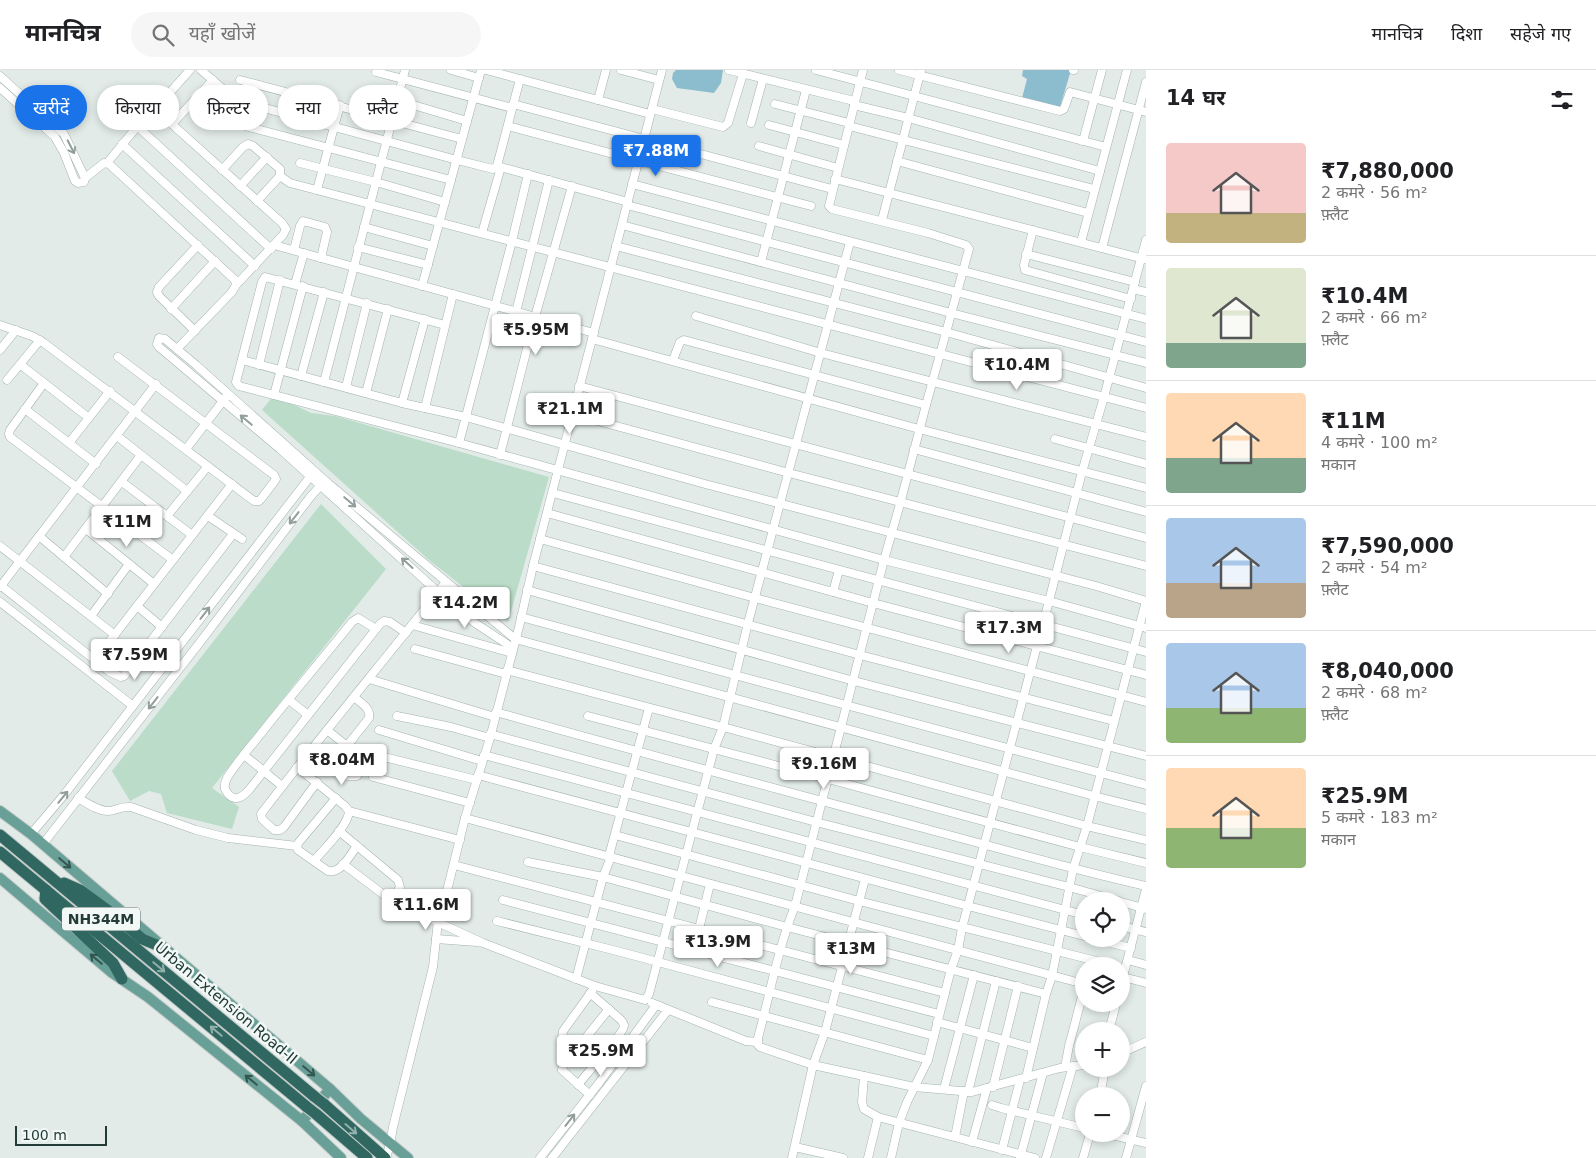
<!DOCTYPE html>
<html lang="hi">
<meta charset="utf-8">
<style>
:root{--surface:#fff;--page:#f6f6f6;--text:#202124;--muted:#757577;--line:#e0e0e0;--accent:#1a73e8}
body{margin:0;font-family:"DejaVu Sans","Noto Sans Devanagari",sans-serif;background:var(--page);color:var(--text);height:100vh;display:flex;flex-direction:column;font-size:19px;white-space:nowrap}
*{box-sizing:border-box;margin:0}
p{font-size:16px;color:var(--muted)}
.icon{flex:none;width:28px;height:28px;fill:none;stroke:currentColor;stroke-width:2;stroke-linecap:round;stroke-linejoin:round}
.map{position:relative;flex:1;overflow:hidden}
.panel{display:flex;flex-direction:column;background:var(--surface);width:450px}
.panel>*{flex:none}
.top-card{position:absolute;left:15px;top:15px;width:475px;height:45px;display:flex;gap:10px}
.fabs{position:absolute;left:1075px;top:822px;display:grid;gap:10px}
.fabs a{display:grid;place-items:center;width:55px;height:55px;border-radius:50%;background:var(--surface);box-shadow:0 2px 8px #0003;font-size:25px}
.scale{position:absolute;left:15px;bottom:12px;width:92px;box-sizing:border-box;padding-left:5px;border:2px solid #233c38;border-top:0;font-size:14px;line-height:18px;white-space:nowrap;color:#233c38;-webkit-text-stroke:4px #f2f8f6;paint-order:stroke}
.price{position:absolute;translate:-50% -42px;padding:0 11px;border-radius:5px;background:#fff;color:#222;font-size:16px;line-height:32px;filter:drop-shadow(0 1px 2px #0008)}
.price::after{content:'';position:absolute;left:50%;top:30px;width:15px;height:11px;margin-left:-8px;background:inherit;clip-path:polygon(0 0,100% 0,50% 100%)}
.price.on{background:var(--accent);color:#fff}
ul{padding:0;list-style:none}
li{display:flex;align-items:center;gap:15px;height:125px;padding:0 20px}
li+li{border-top:1px solid var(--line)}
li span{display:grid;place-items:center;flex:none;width:140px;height:100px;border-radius:5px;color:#555}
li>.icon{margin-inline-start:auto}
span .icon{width:60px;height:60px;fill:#fffc;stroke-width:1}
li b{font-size:21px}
h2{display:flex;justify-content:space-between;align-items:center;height:60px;padding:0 20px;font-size:21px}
.tag{padding:0 18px;border-radius:22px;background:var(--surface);box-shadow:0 2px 8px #0003;font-size:18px;line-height:45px}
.tag.on{background:var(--accent);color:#fff}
header{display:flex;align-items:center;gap:30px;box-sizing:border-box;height:70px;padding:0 25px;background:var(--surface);border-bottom:1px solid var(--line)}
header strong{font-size:24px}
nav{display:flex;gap:28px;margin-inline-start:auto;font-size:18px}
.search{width:350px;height:45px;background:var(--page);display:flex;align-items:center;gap:12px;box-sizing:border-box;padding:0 18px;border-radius:28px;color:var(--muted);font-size:19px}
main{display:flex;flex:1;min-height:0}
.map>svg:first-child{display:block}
.green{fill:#bbdcc8}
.water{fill:#8cbdce}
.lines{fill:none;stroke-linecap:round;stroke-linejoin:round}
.minor-casing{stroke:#a5b3b0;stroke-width:9}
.major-casing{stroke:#c1c8c7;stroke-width:12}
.highway-casing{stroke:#c1c8c7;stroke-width:13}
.minor{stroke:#fff;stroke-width:8}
.major{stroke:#689f97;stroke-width:10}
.highway{stroke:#306761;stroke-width:11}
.highway-bridge-casing{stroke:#c1c8c7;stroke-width:13;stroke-linecap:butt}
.highway-bridge{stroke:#306761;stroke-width:11}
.oneway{stroke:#919e9c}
.oneway2{stroke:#345550}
.oneway3{stroke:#91b0ac}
.labels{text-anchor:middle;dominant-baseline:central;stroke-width:5;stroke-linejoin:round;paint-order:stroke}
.shield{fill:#f2f8f6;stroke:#617471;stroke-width:1}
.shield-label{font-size:14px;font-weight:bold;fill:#233c38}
.street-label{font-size:15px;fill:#233c38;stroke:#f2f8f6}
</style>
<header>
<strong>मानचित्र</strong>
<div class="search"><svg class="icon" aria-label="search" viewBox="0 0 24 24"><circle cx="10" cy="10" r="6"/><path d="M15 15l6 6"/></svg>यहाँ खोजें</div>
<nav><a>मानचित्र</a><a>दिशा</a><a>सहेजे गए</a></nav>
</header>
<main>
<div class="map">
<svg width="1146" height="1088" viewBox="0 0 1146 1088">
<rect width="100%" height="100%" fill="#e2ebe8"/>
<g class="green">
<path d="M274 325 311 343 335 346 549 407 508 552 429 490 262 340Z"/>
<path d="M321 434 386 499 212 718 239 737 232 759 167 743 161 724 149 721 130 731 112 701Z"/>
</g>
<g class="water">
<path d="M676 0H723L721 13 714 23 677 18 672 9 673 3Z"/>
<path d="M1023 0H1071L1060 37 1022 28 1027 9 1022 6Z"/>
</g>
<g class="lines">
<defs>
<g id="minor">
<path d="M201 0 232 27 242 32 457 90 493 99 497 96 520 9"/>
<path d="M451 0 479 8"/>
<path d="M486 0 650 44"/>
<path d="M621 0 659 10"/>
<path d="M729 0 854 31"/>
<path d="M816 0 1106 77"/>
<path d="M863 0 829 136 832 139 928 163 966 175 969 179 926 335 900 434 884 490 795 836C778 878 770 924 758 968V975L760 977 813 995 864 1006 914 1017 972 1022 1060 998 1084 995"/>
<path d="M899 0 1060 41 1064 39 1070 22 1146 42"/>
<path d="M1073 0H1074"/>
<path d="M376 2 512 38"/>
<path d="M0 6 64 64 85 108 84 112 78 113 75 111 64 83 55 67 0 18"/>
<path d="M240 10 462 69"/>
<path d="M373 23 467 51"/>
<path d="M198 26 230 52 451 110"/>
<path d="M598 30 606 0"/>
<path d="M513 34 832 119"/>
<path d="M775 34 849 53"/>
<path d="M854 35 908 48 1100 101"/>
<path d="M155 39 190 0"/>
<path d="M652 39 723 57 728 53 743 4"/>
<path d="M751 53 763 9"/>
<path d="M172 54 213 10"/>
<path d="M769 55 844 75"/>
<path d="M137 56 271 179"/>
<path d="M508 56 811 136"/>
<path d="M849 56 1094 119"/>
<path d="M1083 71 1102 0"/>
<path d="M122 74 255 196"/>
<path d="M759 76 838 98"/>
<path d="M897 91 1088 143"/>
<path d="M107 93 151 40 155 39 282 153 286 159 283 165 236 215"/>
<path d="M300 93 376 112 445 132"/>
<path d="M497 96 628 132"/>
<path d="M222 100 243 77 248 74 253 76 280 99V106L257 131"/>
<path d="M280 106 290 113 1146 338"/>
<path d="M85 108 104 93 109 94 235 210 236 215 232 222 177 279"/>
<path d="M835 109 1144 189"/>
<path d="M632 114 1146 249"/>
<path d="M240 116 267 87"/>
<path d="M317 120 340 35"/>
<path d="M627 135 1146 272"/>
<path d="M882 150 921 0"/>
<path d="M622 155 951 243 1146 293"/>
<path d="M364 157 433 176"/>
<path d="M1033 160 1024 195 1025 200 1131 229"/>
<path d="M482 163 501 97"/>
<path d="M1081 172 1127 0"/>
<path d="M274 175 594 263"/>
<path d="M616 176 946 262 1146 318"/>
<path d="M358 177 428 195"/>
<path d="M1102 178 1146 12"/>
<path d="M294 180 300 156 303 151 325 157 327 162 321 188"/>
<path d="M1026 184 1135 212"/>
<path d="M761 192 806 20"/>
<path d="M295 214 304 183"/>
<path d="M422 216 481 0"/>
<path d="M1133 219 1146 222"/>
<path d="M171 239 215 191"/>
<path d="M516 242 549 110"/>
<path d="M696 246 821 283 1146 367"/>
<path d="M0 255 32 266 44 273 254 431H259L261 429 274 412 276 409 274 405 118 287"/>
<path d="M445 255 265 207 262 212 236 312 239 316 459 373 884 490 1049 531 1146 558"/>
<path d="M195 261 159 226 157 222 159 217 198 175"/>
<path d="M592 269 919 359 1146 418"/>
<path d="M0 280 16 260"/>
<path d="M242 290 402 333 466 347 705 414 1096 516 1146 531"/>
<path d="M673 290 680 272 684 270 926 335"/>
<path d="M21 295 89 348"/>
<path d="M259 295 280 210"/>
<path d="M301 306 324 222"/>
<path d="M7 310 40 270"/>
<path d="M324 312 405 0"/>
<path d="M44 313 10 360 9 364 10 367 173 490"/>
<path d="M579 316 1146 468"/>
<path d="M346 317 367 233"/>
<path d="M366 323 388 239"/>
<path d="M274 325 303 216"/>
<path d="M402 333 425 249"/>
<path d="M425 338 453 224"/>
<path d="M25 339 96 394"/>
<path d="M572 344 789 403 1146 496"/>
<path d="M117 366 187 421"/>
<path d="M1055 369 1146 394"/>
<path d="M69 373 110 321"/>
<path d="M459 373 512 171 528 104"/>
<path d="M186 379 226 327"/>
<path d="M914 379 1146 442"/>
<path d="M500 385 535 247 572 116"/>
<path d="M122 412 192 465"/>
<path d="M553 423 1146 582"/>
<path d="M547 443 873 533 1146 605"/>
<path d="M167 446 208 396"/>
<path d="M208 446 242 469"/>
<path d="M86 459 154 514"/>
<path d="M39 466 108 524"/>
<path d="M540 469 755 528 1146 632"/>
<path d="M0 476 115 565"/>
<path d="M64 487 141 385"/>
<path d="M533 496 860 585 1114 651"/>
<path d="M0 515 110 602 121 607 124 606 233 464"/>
<path d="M0 517 156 314"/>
<path d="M527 520 854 611 1146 686"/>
<path d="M833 522 839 500"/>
<path d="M0 532 133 636"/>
<path d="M137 536 162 557"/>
<path d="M91 546 129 494"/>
<path d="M521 547 846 635 1146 715"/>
<path d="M412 555 512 583"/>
<path d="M376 559 358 548 352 552C324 587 295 621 267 656 254 673 238 690 227 708 225 712 224 715 225 719 232 733 241 729 249 720L380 554 384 551 390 552 406 563"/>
<path d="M513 578 475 553 438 522 280 379 159 277 157 274 159 268 165 269 196 295 329 414 515 569 1094 726 1146 739"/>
<path d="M415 579 506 604"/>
<path d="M95 590 232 414"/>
<path d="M507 600 723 657 1087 756 1146 770"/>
<path d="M369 609 495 647"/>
<path d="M289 630 308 645"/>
<path d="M496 642C637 682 778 719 919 757 995 777 1070 799 1146 816"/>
<path d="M397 646 451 657 490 668"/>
<path d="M588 646 828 709 1080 777 1146 793"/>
<path d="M379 660 482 691"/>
<path d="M490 664 816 752 1069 817 1119 831"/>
<path d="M347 676 369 648C371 638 361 633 354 627"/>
<path d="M312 678 348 706H357L364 691 362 688 327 660"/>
<path d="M244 685 282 716"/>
<path d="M376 685 477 710"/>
<path d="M484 685 1084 845"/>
<path d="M297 697 345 736 349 741C349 755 323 780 314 791"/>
<path d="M478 705 968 836 1084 866"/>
<path d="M373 707 470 733"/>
<path d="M317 712 284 757 280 760H274L262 749 261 744C321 665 385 590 446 512"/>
<path d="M78 728C87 733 98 741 108 741 116 741 119 736 131 737L196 760 228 768 297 776"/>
<path d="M336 728 299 772 297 776 298 780 328 801C341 804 350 785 357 776"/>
<path d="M349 741 460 770"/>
<path d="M465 748 1084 914"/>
<path d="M339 761 398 810 400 817 392 831 483 873 595 916 645 930 649 924 714 679 723 657 748 553 850 172"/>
<path d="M31 764 64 725 313 403"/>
<path d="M615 765 859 831 1116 896"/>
<path d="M43 774 201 571 311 426 324 412"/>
<path d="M528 792 603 807 787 857 1046 924"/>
<path d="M343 794 392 831"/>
<path d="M454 795 945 923"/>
<path d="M503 830 939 944"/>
<path d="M1121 832 1146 839"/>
<path d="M497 851 617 881 934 966"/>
<path d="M1121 856 1146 862"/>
<path d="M699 859 710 814"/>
<path d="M436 869 477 872"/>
<path d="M1095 869 1131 878"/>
<path d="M1128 890 1146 895"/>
<path d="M1123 907 1146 913"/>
<path d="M576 909 603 807 611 787 610 782 649 638"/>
<path d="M1121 914 1146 819"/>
<path d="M712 932 928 990"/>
<path d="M652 933 746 971 757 972"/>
<path d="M937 952 1033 978"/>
<path d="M1109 961 1116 934"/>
<path d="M575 981 562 968 563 961 592 921"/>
<path d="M1121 983 1146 972"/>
<path d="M1065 997 1069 976 1084 919"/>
<path d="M864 1006 862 1032 864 1039 878 1047"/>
<path d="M1026 1008 1046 924 1052 906 1073 799 1087 756 1146 531"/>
<path d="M578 1015C585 1005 624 963 624 956 624 953 622 951 620 949L590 923"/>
<path d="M993 1017 1018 916"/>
<path d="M944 1019 974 905"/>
<path d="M968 1022 996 911"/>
<path d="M590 1025 562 1000 563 996 609 939"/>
<path d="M1100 1026 1105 999"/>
<path d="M992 1035 1001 1038 1084 1058"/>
<path d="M1108 1064 1146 1073"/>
<path d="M955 1067 964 1021"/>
<path d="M972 1072 987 1018"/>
<path d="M795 1077 843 1088"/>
<path d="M1002 1080 1020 1010"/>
<path d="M386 1088 390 1074 393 1057 433 897 438 851 445 829 465 748 490 668 519 557 533 496 662 0"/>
<path d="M540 1088 599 1013 656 935"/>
<path d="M552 1088 668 940"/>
<path d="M792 1088 813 995 825 962 865 809"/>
<path d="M868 1088 878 1047 1035 1088"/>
<path d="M891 1088 899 1053 907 1032 928 990 951 899 958 880 962 858 1049 531 1082 402 1104 327 1146 170"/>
<path d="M1020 1088 1043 1003"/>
<path d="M1046 1088 1073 996"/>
<path d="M1083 1088 1090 1064"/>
<path d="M1126 1088 1146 1016"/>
</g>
<g id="major">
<path d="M0 741 31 764 330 1019 361 1049 408 1088"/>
<path d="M0 808 111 902 148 927 302 1051 341 1088"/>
<path d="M302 1051 330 1019"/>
</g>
<g id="highway">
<path d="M0 765 315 1027"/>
<path d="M0 782 307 1037"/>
<path d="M64 813 80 820 118 848 142 869 164 878"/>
<path d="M46 820 45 829 113 893 122 909"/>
<path d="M324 1034 385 1088"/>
<path d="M316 1044 367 1088"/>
</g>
</defs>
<use href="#minor" class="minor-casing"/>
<use href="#major" class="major-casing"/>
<use href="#highway" class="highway-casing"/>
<use href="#minor" class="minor"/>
<use href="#major" class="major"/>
<use href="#highway" class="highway"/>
<defs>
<g id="highway-bridge">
<path d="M315 1027 324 1034"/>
<path d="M307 1037 316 1044"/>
</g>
</defs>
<use href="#highway-bridge" class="highway-bridge-casing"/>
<use href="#highway-bridge" class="highway-bridge"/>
</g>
<defs><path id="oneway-shaft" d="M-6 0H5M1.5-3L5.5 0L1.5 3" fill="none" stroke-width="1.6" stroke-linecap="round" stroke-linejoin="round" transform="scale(1.25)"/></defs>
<g class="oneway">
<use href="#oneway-shaft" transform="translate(71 77) rotate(63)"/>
<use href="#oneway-shaft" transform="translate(246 350) rotate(-140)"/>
<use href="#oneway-shaft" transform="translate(350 432) rotate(40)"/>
<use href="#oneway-shaft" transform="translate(294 448) rotate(128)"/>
<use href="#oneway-shaft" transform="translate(407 493) rotate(-138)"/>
<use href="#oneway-shaft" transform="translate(205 543) rotate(-52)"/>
<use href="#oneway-shaft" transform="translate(153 633) rotate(128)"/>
<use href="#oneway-shaft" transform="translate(63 727) rotate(-51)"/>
<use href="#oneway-shaft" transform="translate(570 1050) rotate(-52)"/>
</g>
<g class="oneway2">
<use href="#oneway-shaft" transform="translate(65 793) rotate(40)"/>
<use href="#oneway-shaft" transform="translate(96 889) rotate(-140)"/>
<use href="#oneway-shaft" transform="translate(309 1001) rotate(40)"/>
<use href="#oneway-shaft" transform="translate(251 1010) rotate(-141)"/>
</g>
<g class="oneway3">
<use href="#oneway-shaft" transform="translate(159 897) rotate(40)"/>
<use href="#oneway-shaft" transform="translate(216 961) rotate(-140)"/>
<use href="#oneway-shaft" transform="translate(351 1059) rotate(41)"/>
</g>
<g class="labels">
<rect class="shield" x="62" y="837.5" width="78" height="23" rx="4"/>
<g class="shield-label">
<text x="101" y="849">NH344M</text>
</g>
<g class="street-label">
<text transform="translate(226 933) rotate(40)">Urban Extension Road-II</text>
</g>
</g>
</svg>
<div class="fabs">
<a><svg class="icon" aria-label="locate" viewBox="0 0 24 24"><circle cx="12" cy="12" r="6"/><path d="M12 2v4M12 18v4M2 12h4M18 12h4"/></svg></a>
<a><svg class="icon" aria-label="layers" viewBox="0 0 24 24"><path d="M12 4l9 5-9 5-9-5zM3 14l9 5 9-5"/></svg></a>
<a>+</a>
<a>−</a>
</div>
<div class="scale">100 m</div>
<b class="price on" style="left:656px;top:107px">₹7.88M</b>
<b class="price" style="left:536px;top:286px">₹5.95M</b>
<b class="price" style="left:1017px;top:321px">₹10.4M</b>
<b class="price" style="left:570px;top:365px">₹21.1M</b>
<b class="price" style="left:127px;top:478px">₹11M</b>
<b class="price" style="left:465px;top:559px">₹14.2M</b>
<b class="price" style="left:1009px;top:584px">₹17.3M</b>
<b class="price" style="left:135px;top:611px">₹7.59M</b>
<b class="price" style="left:342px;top:716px">₹8.04M</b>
<b class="price" style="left:824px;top:720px">₹9.16M</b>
<b class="price" style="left:426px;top:861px">₹11.6M</b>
<b class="price" style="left:718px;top:898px">₹13.9M</b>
<b class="price" style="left:851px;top:905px">₹13M</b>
<b class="price" style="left:601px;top:1007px">₹25.9M</b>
<div class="top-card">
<a class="tag on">खरीदें</a>
<a class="tag">किराया</a>
<a class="tag">फ़िल्टर</a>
<a class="tag">नया</a>
<a class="tag">फ़्लैट</a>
</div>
</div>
<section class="panel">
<h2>14 घर<svg class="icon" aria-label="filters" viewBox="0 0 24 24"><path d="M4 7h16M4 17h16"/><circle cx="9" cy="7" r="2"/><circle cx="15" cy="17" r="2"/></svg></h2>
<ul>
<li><span style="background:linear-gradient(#f6c9c9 70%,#c2b280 0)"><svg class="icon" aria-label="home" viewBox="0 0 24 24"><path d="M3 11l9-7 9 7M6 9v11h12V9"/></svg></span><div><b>₹7,880,000</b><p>2 कमरे · 56 m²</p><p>फ़्लैट</p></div></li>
<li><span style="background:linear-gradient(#dfe7d0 75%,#7fa58c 0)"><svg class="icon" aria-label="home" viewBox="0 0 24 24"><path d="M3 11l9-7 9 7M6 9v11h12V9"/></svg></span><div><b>₹10.4M</b><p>2 कमरे · 66 m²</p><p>फ़्लैट</p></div></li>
<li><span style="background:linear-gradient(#ffd9b3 65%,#7fa58c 0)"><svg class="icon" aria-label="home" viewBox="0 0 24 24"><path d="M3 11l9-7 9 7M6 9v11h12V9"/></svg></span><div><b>₹11M</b><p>4 कमरे · 100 m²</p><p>मकान</p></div></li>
<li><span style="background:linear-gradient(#a9c7e8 65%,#b9a48a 0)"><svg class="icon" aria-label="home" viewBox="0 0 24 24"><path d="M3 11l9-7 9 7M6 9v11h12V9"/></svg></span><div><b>₹7,590,000</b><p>2 कमरे · 54 m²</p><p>फ़्लैट</p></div></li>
<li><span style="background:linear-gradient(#a9c7e8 65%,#8fb573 0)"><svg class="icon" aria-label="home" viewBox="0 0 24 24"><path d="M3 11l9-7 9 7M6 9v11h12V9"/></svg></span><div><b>₹8,040,000</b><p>2 कमरे · 68 m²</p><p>फ़्लैट</p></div></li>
<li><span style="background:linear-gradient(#ffd9b3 60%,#8fb573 0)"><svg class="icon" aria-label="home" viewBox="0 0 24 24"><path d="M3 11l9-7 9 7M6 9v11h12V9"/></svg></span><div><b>₹25.9M</b><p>5 कमरे · 183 m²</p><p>मकान</p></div></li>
</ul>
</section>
</main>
